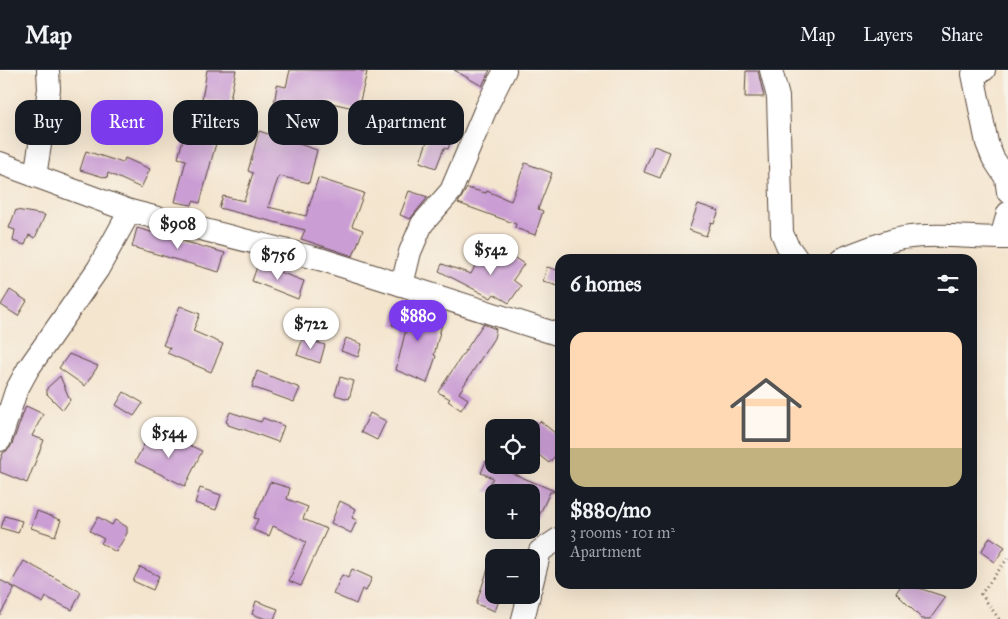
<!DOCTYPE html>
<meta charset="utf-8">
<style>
:root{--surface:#171b24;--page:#242831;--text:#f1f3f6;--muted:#9ea1a6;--line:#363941;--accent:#7c3aed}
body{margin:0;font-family:"IM FELL Great Primer",serif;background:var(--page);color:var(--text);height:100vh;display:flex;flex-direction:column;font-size:19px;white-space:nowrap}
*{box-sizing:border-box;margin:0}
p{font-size:16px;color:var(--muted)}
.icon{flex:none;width:28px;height:28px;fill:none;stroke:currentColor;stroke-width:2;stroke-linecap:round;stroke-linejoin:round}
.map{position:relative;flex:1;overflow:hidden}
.panel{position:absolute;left:555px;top:184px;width:422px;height:335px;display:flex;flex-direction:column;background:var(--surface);border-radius:15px;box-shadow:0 5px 20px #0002}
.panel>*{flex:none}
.guide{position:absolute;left:15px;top:30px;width:465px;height:45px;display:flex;gap:10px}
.tools{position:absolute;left:485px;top:349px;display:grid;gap:10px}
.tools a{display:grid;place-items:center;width:55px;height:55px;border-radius:10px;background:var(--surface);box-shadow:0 5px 20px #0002;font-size:25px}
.price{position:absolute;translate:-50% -42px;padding:0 11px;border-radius:18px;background:#fff;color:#222;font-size:16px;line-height:32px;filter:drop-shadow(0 1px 2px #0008)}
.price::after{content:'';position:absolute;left:50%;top:30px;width:15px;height:11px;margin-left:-8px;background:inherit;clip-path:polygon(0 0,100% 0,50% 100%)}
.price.selected{background:var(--accent);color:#fff}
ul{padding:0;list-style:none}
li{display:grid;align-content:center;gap:10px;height:265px;padding:0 15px}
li+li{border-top:1px solid var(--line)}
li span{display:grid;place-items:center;height:155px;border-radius:15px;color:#555}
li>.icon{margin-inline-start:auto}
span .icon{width:90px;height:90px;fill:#fffc;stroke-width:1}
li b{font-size:21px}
h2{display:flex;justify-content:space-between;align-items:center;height:60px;padding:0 15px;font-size:21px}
.pill{padding:0 18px;border-radius:15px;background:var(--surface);box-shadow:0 5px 20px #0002;font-size:18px;line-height:45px}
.pill.selected{background:var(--accent);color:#fff}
header{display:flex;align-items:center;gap:30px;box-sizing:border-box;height:70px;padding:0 25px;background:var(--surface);border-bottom:1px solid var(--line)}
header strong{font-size:24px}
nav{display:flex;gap:28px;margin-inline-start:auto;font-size:18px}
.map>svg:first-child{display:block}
.building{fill:#ca9ed4}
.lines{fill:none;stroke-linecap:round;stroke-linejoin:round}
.minor-casing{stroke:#574639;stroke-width:24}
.path{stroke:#574639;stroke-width:3;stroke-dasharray:1 4;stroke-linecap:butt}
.minor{stroke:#fff;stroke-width:22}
</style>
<header>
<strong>Map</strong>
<nav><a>Map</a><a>Layers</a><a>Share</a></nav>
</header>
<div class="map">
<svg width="1008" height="549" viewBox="0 0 1008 549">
<rect width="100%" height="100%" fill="#f7f3e8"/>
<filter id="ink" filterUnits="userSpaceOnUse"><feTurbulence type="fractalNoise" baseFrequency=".02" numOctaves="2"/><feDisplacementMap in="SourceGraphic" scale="10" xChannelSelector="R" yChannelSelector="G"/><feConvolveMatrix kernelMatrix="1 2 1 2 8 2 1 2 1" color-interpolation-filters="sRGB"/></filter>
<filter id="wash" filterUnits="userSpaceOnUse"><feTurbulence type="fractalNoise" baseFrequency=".0096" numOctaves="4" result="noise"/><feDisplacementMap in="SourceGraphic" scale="20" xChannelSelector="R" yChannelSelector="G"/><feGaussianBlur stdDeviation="1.12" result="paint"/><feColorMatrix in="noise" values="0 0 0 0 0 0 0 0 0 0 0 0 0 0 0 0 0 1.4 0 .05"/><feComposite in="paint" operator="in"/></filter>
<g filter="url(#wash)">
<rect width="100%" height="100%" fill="#f4e5cf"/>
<g id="blocks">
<g class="building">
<path d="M207 0H236L229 34 202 29Z"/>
<path d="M290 0H357L367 2 358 39 327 32 323 51 273 42 277 15 286 17Z"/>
<path d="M454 0H490L482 16Z"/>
<path d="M746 1H758L764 27H745Z"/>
<path d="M438 39 460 47 448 79 444 78 436 98 420 92Z"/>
<path d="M187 54 219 62 200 133 193 131 192 135 175 132 186 90 178 88Z"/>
<path d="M259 61 317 80 309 113 279 106 268 137 306 146 318 108 364 123 352 156 363 160 353 186 301 169 305 160 219 138 223 126 244 131 253 103 248 101Z"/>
<path d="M654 76 670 82 660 108 644 102Z"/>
<path d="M86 81 123 93 125 88 150 99 141 118 108 103 107 108 80 100Z"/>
<path d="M525 93 552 103 538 139 543 141 535 165 515 158 516 154 458 133 467 118 486 123 487 121 511 131Z"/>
<path d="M409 121 428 127 410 149 400 145Z"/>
<path d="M698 134 719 141 714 153 711 152 706 166 689 160Z"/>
<path d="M16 140 45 145 35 168 29 165 25 175 13 171 15 160 9 158Z"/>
<path d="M137 158 225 183 219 202 132 177Z"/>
<path d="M501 179 524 194 513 210 521 216 509 233 494 224 491 228 439 201 442 194 471 204 480 186 494 192Z"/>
<path d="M258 194 304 211 298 229 252 211Z"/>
<path d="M547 197 560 201V217L543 211Z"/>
<path d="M10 220 27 231 18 246 1 235Z"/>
<path d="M180 236 200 244 193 261 223 274 211 302 167 283 170 278 163 275Z"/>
<path d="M417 238 444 246 434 285 436 286 427 313 396 300 406 259 392 255 396 239 416 244Z"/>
<path d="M483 254 496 259 494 268 459 323 468 329 461 340 448 331 450 329 438 322Z"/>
<path d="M303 268 325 275 320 293 297 285Z"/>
<path d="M346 268 362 274 358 287 341 281Z"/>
<path d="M69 284 98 296 85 316 59 298Z"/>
<path d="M257 301 300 318 294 332 252 317Z"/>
<path d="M60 306 70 330 63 340 47 324V318Z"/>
<path d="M340 307 354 311 349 329 335 325Z"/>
<path d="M124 322 143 333 134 346 116 335Z"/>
<path d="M26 336 43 344 32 366 44 370 27 413 0 402V391L3 383 9 379 12 374Z"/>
<path d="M230 342 261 352 263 348 284 356 278 372 240 358V359L228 355V353L226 352Z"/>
<path d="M370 343 386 351 377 370 361 362Z"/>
<path d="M540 351 560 367V380L549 393 531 379V362Z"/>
<path d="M149 365 173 376 176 369 202 381 185 416 135 392Z"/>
<path d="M486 391 494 395H510L507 401 557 422H550L531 463V422H485L493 408 481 403Z"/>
<path d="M270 412 290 418 287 429 308 437 303 449 327 459 301 516 289 511 306 472 273 456 269 466 253 460 258 449 254 448Z"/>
<path d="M200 418 221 425 216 440 195 433Z"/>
<path d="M340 431 356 439 352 448 357 450 351 463 331 453Z"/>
<path d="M37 441 61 450 55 466 31 458Z"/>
<path d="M5 446 22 451 18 463 1 458Z"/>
<path d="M98 447 112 455 115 450 127 457V463L116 482 101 473 104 469 90 461Z"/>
<path d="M990 467 1005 477 995 492 981 482Z"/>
<path d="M491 490 494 491V525H501L495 541 476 534Z"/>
<path d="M24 491 81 522 72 540 46 527 43 533 10 515Z"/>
<path d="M140 497 159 506 153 520 133 511Z"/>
<path d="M352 499 372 508 366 521 362 519 356 534 333 524 342 505 348 508Z"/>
<path d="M0 510 15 518 0 545Z"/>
<path d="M902 514H906L946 527 930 549H922L896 523Z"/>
<path d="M256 531 278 539 274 549H266L252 544Z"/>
</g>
</g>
</g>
<g filter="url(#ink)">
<use href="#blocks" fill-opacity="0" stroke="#574639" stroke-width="1"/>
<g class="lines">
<defs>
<g id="minor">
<path d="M771 0 778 27 782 163 787 175 797 189"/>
<path d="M984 0 973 4 987 73 993 88 1006 108 1008 122"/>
<path d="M0 93 130 141"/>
<path d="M35 106 49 19 48 0"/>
<path d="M1001 168 1008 143"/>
<path d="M841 189C861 181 882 172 903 168 937 163 974 168 1008 168"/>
<path d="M402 215 410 182 422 154 451 121 487 36 505 0"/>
<path d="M0 370 16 321 28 299 98 199 130 141 323 190 560 265"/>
<path d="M531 517 540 481 560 468"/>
<path d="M523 549 529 525"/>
</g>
</defs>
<use href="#minor" class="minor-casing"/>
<path class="path" d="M999 549 981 524 1008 488"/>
<use href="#minor" class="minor"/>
</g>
</g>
</svg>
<div class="tools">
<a><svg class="icon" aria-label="locate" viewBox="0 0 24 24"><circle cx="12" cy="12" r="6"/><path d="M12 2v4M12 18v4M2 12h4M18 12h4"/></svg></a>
<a>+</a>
<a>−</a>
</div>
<b class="price" style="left:178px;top:180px">$908</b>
<b class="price" style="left:491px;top:206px">$542</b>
<b class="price" style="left:278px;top:211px">$756</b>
<b class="price selected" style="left:418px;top:272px">$880</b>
<b class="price" style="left:311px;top:280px">$722</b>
<b class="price" style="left:169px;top:389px">$544</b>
<div class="guide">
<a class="pill">Buy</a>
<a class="pill selected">Rent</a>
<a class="pill">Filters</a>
<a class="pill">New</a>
<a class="pill">Apartment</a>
</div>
<section class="panel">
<h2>6 homes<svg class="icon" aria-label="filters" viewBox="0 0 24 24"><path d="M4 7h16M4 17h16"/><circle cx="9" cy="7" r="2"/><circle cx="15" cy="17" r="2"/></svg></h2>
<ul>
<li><span style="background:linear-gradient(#ffd9b3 75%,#c2b280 0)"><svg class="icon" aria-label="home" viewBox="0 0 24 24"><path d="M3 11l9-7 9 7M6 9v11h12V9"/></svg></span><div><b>$880/mo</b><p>3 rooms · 101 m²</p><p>Apartment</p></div></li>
</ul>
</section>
</div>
